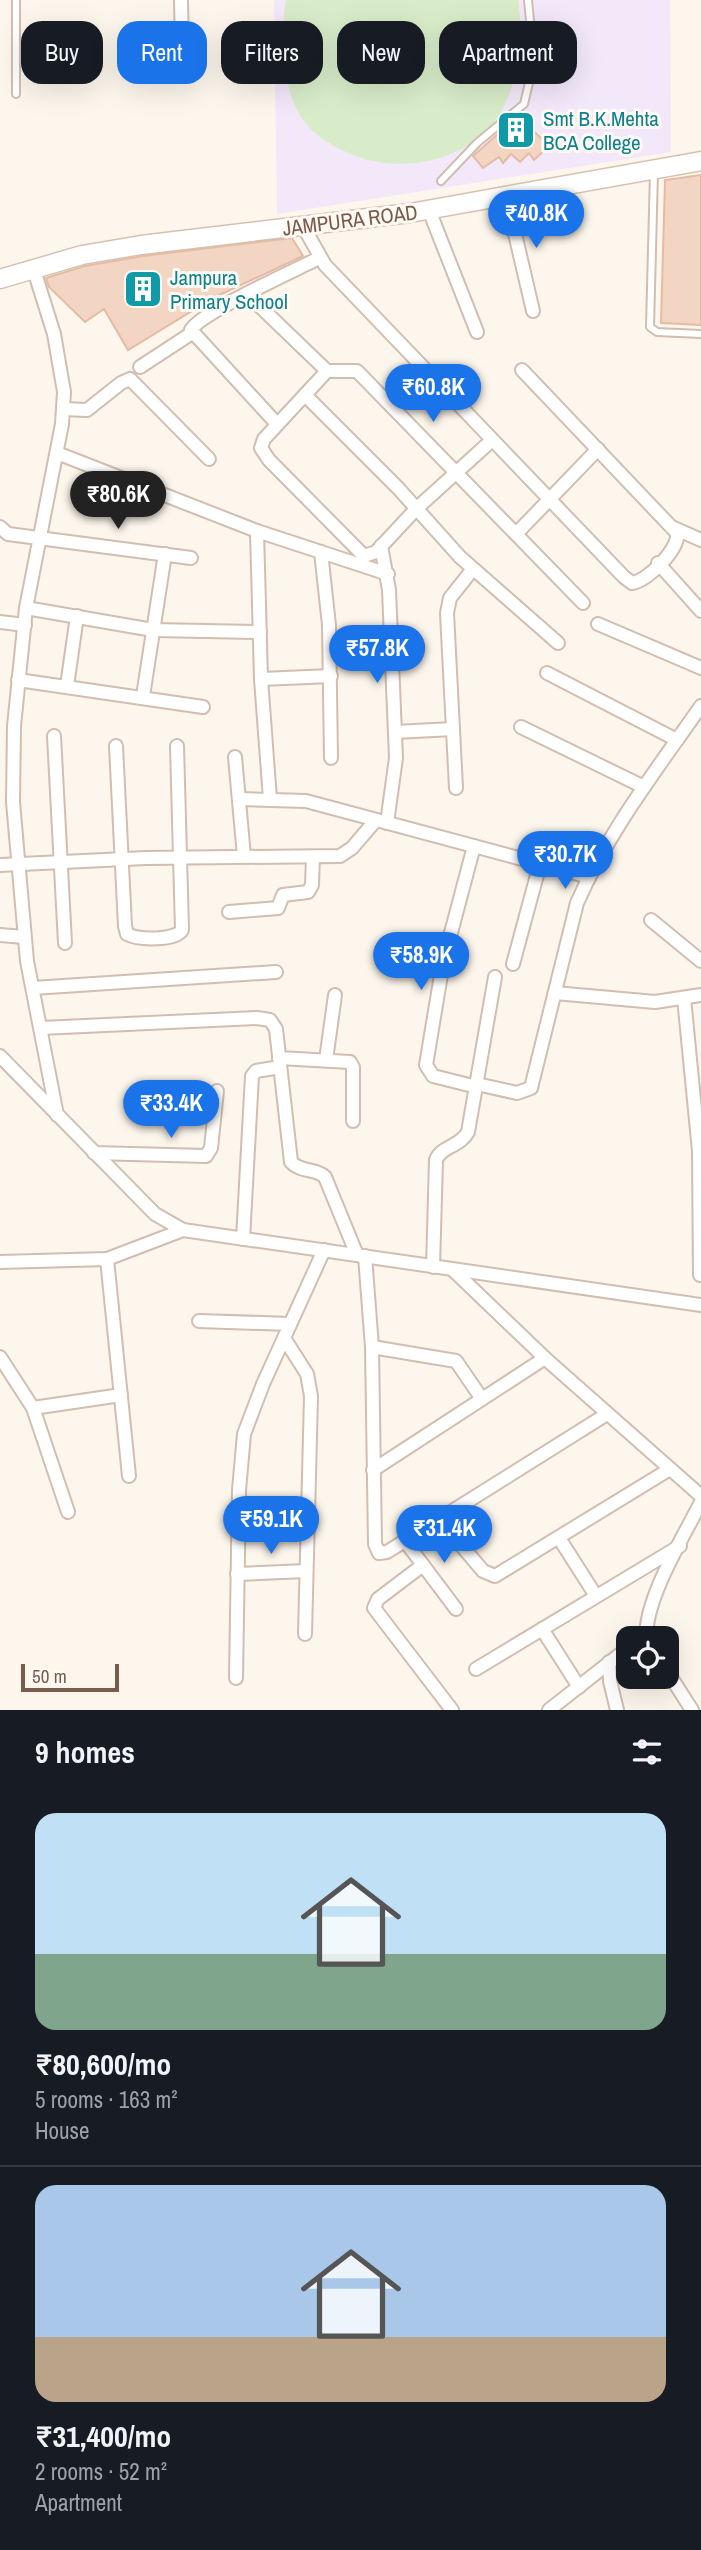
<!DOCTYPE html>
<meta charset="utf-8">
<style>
:root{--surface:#171b24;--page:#242831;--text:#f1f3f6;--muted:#9ea1a6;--line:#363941;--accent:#1a73e8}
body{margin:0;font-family:"Archivo Narrow",sans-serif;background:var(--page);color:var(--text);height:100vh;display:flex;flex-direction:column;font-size:26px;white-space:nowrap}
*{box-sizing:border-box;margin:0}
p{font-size:23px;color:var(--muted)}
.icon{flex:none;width:38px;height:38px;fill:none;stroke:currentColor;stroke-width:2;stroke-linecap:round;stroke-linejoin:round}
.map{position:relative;height:1710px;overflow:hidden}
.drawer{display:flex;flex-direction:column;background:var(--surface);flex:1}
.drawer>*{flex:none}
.guide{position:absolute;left:21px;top:21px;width:660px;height:63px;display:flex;gap:14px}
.tools{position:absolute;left:616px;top:1626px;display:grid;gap:14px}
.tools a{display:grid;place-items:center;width:63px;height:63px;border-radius:14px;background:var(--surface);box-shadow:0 7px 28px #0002;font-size:35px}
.scale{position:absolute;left:21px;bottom:18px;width:98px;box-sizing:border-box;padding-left:7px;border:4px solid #7a5c4d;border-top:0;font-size:19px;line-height:24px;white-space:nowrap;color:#7a5c4d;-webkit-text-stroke:5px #fffaf3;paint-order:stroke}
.price{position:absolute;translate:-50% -60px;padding:0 16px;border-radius:24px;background:var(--accent);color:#fff;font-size:23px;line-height:46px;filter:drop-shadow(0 2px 4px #0008)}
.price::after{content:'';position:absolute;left:50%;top:42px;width:21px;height:16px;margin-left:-10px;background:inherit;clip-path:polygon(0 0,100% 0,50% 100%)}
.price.selected{background:#222;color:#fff}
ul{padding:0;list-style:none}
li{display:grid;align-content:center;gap:14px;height:371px;padding:0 35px}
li+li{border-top:2px solid var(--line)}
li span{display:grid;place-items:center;height:217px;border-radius:21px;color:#555}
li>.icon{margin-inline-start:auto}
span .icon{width:126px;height:126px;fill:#fffc;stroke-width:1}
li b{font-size:30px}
h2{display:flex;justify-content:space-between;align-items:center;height:84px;padding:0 35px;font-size:30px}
.pill{padding:0 24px;border-radius:21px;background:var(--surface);box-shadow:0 7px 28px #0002;font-size:24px;line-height:63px}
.pill.selected{background:var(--accent);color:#fff}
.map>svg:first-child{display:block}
.education{fill:#f3e8fa}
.green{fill:#d8ecc9}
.building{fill:#f3d5c3;stroke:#e6bba3;stroke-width:2}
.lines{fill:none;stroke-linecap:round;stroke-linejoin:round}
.lane-casing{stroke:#d1beb0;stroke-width:10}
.street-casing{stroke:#d1beb0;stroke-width:16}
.secondary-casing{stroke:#d6c0b0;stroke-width:21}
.lane{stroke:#fff;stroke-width:6}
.street{stroke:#fff;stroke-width:12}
.secondary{stroke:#fff;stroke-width:18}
.labels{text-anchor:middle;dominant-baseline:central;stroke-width:6;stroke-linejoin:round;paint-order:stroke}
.culture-label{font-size:21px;fill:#0d838f;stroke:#fffaf3;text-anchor:start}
.street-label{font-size:21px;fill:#7a5c4d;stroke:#fffaf3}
</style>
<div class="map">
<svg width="701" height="1710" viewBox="0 0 701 1710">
<rect width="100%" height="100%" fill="#fdf6ec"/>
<path class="education" d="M274 0H670L671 152 277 214Z"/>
<path class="green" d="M286 0H518C524 35 519 78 502 110 476 159 405 175 356 156 337 149 315 137 303 120 282 90 280 35 286 0Z"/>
<g class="building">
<path d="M518 116 549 146 534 160 529 153 520 162 511 154 503 163 499 157 483 168 473 156Z"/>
<path d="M701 175V325L661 323 665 180Z"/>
<path d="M292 238 303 256 215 297 128 350 104 309 85 322 49 287 46 278 85 266 143 256Z"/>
</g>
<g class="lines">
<defs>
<g id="lane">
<path d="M16 0V94"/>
<path d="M654 172 650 327 657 332 701 334"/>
<path d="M441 181 477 143 524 104 534 62 528 0"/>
</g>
<g id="street">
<path d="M181 0 182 48"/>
<path d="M506 195 533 311"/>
<path d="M429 210 477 332"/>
<path d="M303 226 325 265 624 577 632 583C648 581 680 548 677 533L522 370"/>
<path d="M34 270 54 334 64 392 62 424 26 608 14 726 13 802 27 961 57 1115"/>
<path d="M247 294 327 371H357L583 603"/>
<path d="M140 367 192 333"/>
<path d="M327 371 264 439 261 448 269 460 364 556 376 552 416 509 491 441"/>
<path d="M305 395 398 488 460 557 558 643"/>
<path d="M63 409 87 410 121 383 130 379 209 459"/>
<path d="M277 424 191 330C201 312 296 270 319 258"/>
<path d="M57 453 257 531 388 574"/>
<path d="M0 527 8 534 191 558"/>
<path d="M674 528 701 540"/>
<path d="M257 531 261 679 270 799"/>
<path d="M516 534 598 449"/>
<path d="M381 546 389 590 396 758 387 823"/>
<path d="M321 552 329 625 331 758"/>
<path d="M658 563 701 611"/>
<path d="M26 608 153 630 260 632"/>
<path d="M0 622 25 625"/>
<path d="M598 624 701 668"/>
<path d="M547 673 677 740"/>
<path d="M261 679 331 676"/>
<path d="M18 680 203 707"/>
<path d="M67 686 77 616"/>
<path d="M143 696 165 554"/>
<path d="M521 727 644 787"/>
<path d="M395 732 453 729"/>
<path d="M54 736 65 943"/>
<path d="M116 746 125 926 127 934C138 940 175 941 182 930L177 746"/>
<path d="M235 757 244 856"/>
<path d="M456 788 447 613 450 598 473 569"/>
<path d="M239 799 306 801 589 877"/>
<path d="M474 846 443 963 426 1065 433 1076 477 1087"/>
<path d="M0 865 146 858 340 856 352 848 376 820"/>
<path d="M229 912 278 908 283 895 308 892 312 885 313 857"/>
<path d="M651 920 701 961"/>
<path d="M0 935 24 937"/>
<path d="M513 964 540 864"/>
<path d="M33 988 276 972"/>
<path d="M555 993 655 1002 701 995"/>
<path d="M684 998 699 1151 700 1275"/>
<path d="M41 1028 257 1018 270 1020 276 1029 291 1162C301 1173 316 1168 325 1177L357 1255"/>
<path d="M0 1056 155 1214 183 1230 701 1305"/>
<path d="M279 1058 350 1062 353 1067V1121"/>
<path d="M326 1060 335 995"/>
<path d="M477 1084 517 1093 531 1088 577 903C608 832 657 769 701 706"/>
<path d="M94 1153 206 1156 211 1148 217 1091"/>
<path d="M243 1239 252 1076 256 1071 280 1067"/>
<path d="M365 1256 372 1347 375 1544 379 1553 387 1552 607 1414"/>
<path d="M107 1259 129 1476"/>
<path d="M0 1262 107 1259 183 1230"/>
<path d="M433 1267 436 1160C441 1146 460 1147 468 1132L495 977"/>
<path d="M453 1270 547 1360 701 1496"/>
<path d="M199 1321 290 1324"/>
<path d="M284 1338 307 1374 311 1396 305 1634"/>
<path d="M372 1347 456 1361 482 1399"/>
<path d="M0 1357 33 1408 68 1512"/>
<path d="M33 1408 121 1395"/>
<path d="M373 1470 545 1358"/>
<path d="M439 1519 483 1571 495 1576 670 1469"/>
<path d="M559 1538 596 1596"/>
<path d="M405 1541 456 1609"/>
<path d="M423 1565 378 1599 374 1608 452 1710"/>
<path d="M237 1574 306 1571"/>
<path d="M542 1629 579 1687"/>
<path d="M646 1638C646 1596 682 1540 701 1502"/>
<path d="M609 1662 610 1681 617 1710"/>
<path d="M476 1669 680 1546"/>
<path d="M667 1671 692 1710"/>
<path d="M236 1678 239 1490 244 1434 263 1384 324 1250"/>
<path d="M549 1710 628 1648"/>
</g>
<path id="secondary" d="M0 279 82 255 141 245 410 213 701 161"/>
</defs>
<use href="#lane" class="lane-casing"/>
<use href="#street" class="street-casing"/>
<use href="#secondary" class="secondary-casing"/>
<use href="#lane" class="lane"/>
<use href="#street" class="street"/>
<use href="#secondary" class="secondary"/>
</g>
<defs>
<symbol id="building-square" viewBox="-11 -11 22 22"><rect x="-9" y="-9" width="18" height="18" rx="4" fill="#0f9aa8" stroke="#fffaf3"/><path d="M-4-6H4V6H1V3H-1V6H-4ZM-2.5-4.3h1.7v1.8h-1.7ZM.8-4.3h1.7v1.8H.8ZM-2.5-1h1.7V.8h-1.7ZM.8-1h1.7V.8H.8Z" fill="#fff"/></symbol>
</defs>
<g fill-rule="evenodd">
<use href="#building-square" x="494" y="108" width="44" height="44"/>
<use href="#building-square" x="121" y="267" width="44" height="44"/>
</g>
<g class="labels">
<g class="culture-label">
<text x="543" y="118">Smt B.K.Mehta<tspan x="543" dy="24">BCA College</tspan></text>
<text x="170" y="277">Jampura<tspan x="170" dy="24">Primary School</tspan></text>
</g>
<g class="street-label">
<text transform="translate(350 220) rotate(-7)">JAMPURA ROAD</text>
</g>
</g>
</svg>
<div class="tools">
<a><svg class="icon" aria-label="locate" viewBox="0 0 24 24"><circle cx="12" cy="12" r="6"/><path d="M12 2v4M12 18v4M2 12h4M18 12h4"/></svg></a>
</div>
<div class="scale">50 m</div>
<b class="price" style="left:536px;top:250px">₹40.8K</b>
<b class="price" style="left:433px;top:424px">₹60.8K</b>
<b class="price selected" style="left:118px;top:531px">₹80.6K</b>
<b class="price" style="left:377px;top:685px">₹57.8K</b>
<b class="price" style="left:565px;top:891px">₹30.7K</b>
<b class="price" style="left:421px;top:992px">₹58.9K</b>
<b class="price" style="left:171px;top:1140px">₹33.4K</b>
<b class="price" style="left:271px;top:1556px">₹59.1K</b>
<b class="price" style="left:444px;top:1565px">₹31.4K</b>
<div class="guide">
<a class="pill">Buy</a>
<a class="pill selected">Rent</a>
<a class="pill">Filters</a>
<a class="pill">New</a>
<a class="pill">Apartment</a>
</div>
</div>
<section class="drawer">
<h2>9 homes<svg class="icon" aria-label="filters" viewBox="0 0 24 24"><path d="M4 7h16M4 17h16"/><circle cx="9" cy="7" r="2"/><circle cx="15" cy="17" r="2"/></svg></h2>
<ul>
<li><span style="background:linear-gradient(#bfe0f5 65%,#7fa58c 0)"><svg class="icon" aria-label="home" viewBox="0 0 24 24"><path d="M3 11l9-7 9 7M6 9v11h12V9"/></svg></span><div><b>₹80,600/mo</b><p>5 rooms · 163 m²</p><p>House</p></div></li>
<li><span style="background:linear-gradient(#a9c7e8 70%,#b9a48a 0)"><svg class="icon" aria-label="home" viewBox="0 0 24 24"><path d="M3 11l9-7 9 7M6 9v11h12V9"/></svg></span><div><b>₹31,400/mo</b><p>2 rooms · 52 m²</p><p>Apartment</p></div></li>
</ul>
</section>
